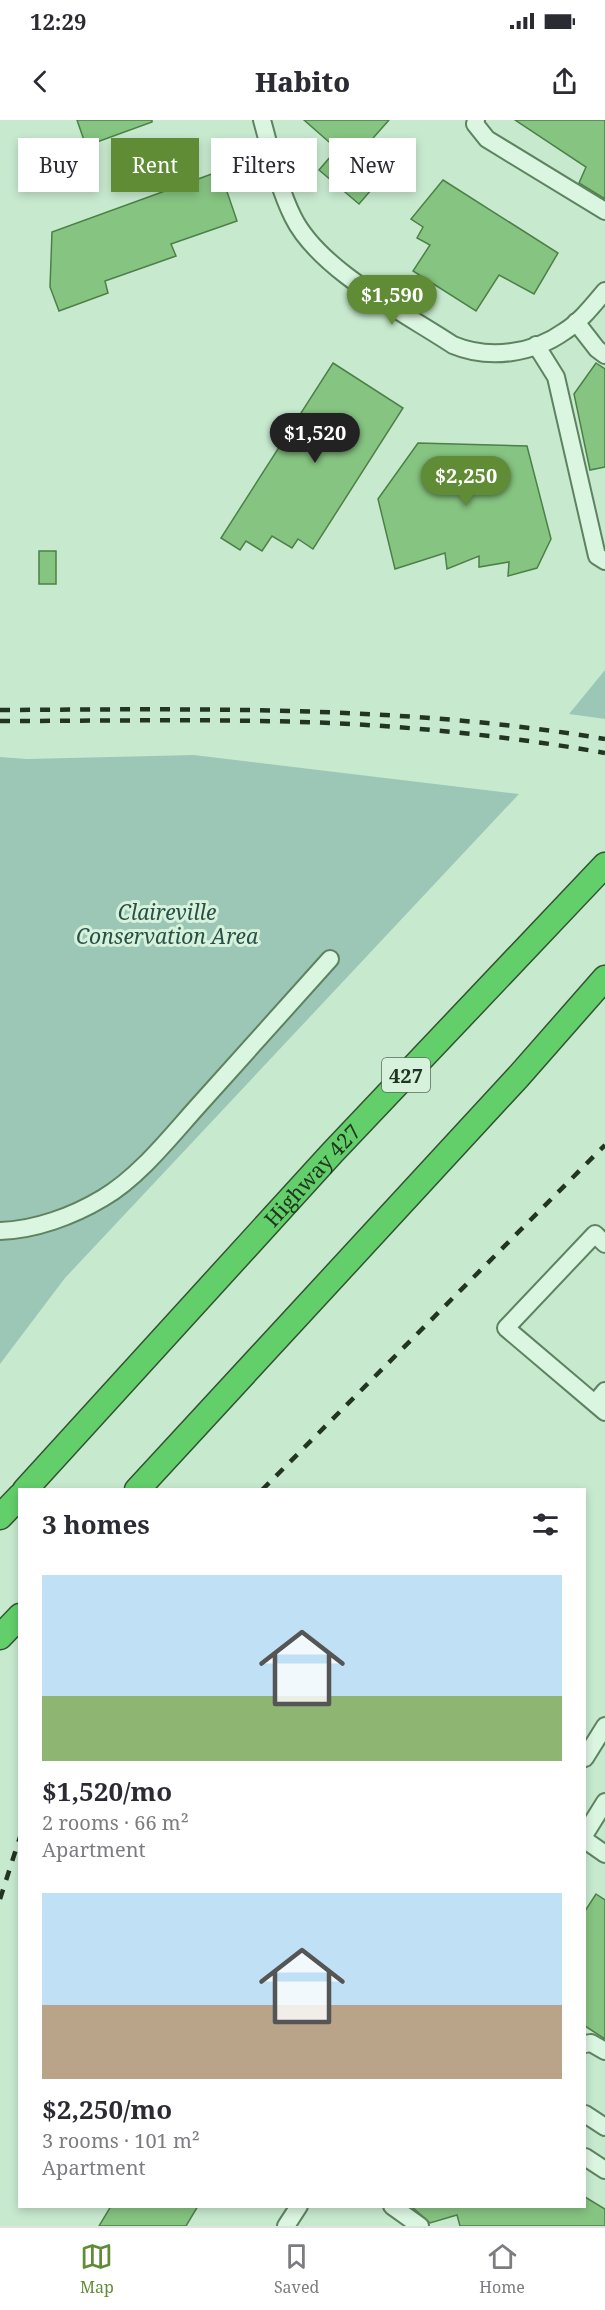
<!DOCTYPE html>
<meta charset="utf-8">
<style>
:root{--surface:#fff;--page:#f2f2f3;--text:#2b2b33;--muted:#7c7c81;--line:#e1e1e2;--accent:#608c35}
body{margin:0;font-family:"Noto Serif",serif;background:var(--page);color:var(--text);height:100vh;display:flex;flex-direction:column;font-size:22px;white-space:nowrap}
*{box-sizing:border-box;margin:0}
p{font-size:20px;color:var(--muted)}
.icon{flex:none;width:33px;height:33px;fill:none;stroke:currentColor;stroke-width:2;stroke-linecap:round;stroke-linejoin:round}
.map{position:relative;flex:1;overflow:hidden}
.panel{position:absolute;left:18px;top:1368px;width:568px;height:720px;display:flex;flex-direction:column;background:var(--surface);border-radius:0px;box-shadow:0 3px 9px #0003}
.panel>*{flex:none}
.top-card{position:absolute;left:18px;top:18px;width:570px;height:54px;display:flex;gap:12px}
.price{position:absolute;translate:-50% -51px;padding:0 14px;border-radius:21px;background:var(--accent);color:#fff;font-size:20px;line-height:39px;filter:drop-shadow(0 2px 3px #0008)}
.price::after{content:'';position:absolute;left:50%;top:36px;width:18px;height:14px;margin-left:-9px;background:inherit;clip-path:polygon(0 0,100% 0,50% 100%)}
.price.on{background:#222;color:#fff}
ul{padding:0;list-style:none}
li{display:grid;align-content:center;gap:12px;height:318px;padding:0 24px}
li span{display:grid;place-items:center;height:186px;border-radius:0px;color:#555}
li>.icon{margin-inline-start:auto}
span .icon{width:108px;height:108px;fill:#fffc;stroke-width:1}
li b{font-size:26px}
h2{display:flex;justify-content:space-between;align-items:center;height:72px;padding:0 24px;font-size:26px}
.tag{padding:0 21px;border-radius:0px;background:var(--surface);box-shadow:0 3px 9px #0003;font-size:21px;line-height:54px}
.tag.on{background:var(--accent);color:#fff}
.status{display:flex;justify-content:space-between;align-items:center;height:42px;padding:0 30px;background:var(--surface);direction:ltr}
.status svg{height:16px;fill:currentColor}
header{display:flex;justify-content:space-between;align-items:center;height:78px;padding:0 24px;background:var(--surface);font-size:27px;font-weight:800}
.tab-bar{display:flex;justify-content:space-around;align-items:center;height:84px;border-top:2px solid var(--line);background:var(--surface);font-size:16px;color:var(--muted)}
.tab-bar a{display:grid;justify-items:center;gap:3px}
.tab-bar .on{color:var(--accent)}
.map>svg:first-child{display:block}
.green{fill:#9cc7b7}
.building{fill:#86c481;stroke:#4c8047;stroke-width:1.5}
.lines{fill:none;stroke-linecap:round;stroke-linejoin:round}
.minor-casing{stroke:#5e8360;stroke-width:20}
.highway-casing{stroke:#335232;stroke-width:27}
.minor{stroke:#daf5e0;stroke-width:16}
.highway{stroke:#62cf6a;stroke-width:24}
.rail{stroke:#213521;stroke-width:4.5;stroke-dasharray:10 10;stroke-linecap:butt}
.labels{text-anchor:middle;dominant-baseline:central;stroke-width:6;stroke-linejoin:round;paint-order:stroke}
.shield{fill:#d6f2dc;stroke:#576e59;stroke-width:1.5}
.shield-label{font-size:20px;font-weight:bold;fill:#213521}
.park-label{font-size:21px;font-style:italic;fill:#295047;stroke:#d6f2dc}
.street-label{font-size:21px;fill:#213521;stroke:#d6f2dc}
</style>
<div class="status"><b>12:29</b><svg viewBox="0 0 49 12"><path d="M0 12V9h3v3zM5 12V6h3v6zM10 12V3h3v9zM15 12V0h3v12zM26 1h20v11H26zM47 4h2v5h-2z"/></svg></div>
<header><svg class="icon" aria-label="back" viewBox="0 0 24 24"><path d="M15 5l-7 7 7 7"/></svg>Habito<svg class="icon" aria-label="share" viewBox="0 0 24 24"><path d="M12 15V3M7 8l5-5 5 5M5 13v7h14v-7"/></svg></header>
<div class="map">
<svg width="605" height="2106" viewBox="0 0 605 2106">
<rect width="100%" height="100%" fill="#c7eacf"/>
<g class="green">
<path d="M605 550V599L569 594Z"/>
<path d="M194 635 519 674 65 1158 0 1244V637L27 639Z"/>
</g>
<g class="building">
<path d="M77 0H152V2L86 26Z"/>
<path d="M304 0H389L359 34 384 55 359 84 319 50 337 29Z"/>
<path d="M515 0H605V79L579 63 586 47Z"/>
<path d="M220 51 237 101 171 124 176 136 105 161 108 173 59 191 50 167 52 112Z"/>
<path d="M443 60 558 133 534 174 499 155 476 191 413 151 430 125 417 118 423 107 411 99Z"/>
<path d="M333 243 403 288 313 429 298 419 292 428 272 416 262 431 246 421 240 430 221 418Z"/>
<path d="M596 243 605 249V347L590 350 574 274Z"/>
<path d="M418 323 527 326 551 419 537 448 508 456 509 442 479 447V436L447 449 445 433 395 449 378 379Z"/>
<rect x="39" y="431" width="17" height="33"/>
<path d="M596 1774 605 1780V1919L585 1906V1791Z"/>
<path d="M585 2077 605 2089V2106H460L457 2095 430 2103 411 2086H585Z"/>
<path d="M111 2086H198L186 2106H99Z"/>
</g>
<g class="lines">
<defs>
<g id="minor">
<path d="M262 0C271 32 278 67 293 97 319 150 403 192 453 225 489 240 533 234 565 211 581 201 593 185 605 171"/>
<path d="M476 0 475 4 487 19 605 91"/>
<path d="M576 202 597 229 605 235"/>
<path d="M536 225 556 257 597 436 605 441"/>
<path d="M0 1111C35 1110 73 1096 103 1078 139 1057 171 1016 198 986 242 937 286 888 330 839"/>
<path d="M605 1124 595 1114 506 1208 605 1292"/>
<path d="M595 1283 605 1271"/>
<path d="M585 1638 605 1606"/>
<path d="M585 1714 605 1682"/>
<path d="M585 1720 605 1734"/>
<path d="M585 1924 591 1923 605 1931"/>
<path d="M585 1994 605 2007"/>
<path d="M585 2037 605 2050"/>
<path d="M392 2086 420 2106"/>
<path d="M286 2106 299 2086"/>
</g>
<g id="highway">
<path id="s1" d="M25 1370 332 1033 605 745"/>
<path d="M137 1370 518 957 605 858"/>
<path d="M0 1397 20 1376"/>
<path d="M0 1517 20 1496"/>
</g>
</defs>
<use href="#minor" class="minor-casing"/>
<use href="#highway" class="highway-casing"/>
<use href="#minor" class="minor"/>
<use href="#highway" class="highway"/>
<g class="rail">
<path d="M0 590C203 589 404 585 605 619"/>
<path d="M0 601C117 601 234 598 351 604 436 609 521 618 605 633"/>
<path d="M262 1370 605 1025"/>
<path d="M0 1779 20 1717"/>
</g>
</g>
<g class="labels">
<rect class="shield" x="382" y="938" width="48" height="34" rx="4.5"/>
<g class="shield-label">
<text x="406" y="955">427</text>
</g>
<g class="park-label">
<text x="167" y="792">Claireville<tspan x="167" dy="24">Conservation Area</tspan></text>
</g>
<g class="street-label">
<text stroke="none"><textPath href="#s1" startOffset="426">Highway 427</textPath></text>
</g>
</g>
</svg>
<b class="price" style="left:392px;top:206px">$1,590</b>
<b class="price on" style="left:315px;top:344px">$1,520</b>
<b class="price" style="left:466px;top:387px">$2,250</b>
<div class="top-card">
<a class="tag">Buy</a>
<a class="tag on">Rent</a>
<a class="tag">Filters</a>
<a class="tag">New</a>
</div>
<section class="panel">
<h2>3 homes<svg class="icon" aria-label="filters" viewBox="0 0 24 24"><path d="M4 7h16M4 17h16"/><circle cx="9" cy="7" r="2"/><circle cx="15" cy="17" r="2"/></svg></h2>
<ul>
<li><span style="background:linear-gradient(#bfe0f5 65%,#8fb573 0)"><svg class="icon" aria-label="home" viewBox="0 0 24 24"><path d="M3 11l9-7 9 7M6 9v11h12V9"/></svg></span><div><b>$1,520/mo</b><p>2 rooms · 66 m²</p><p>Apartment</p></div></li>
<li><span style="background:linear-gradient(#bfe0f5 60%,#b9a48a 0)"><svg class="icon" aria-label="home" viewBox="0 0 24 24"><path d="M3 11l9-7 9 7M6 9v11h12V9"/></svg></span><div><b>$2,250/mo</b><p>3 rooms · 101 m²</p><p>Apartment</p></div></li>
</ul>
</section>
</div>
<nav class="tab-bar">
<a class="on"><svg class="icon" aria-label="map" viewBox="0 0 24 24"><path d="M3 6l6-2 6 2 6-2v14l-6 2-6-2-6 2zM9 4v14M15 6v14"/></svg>Map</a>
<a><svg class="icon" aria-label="saved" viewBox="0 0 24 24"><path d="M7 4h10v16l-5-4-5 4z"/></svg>Saved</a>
<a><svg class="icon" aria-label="home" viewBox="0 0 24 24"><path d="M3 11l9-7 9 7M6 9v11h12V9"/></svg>Home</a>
</nav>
